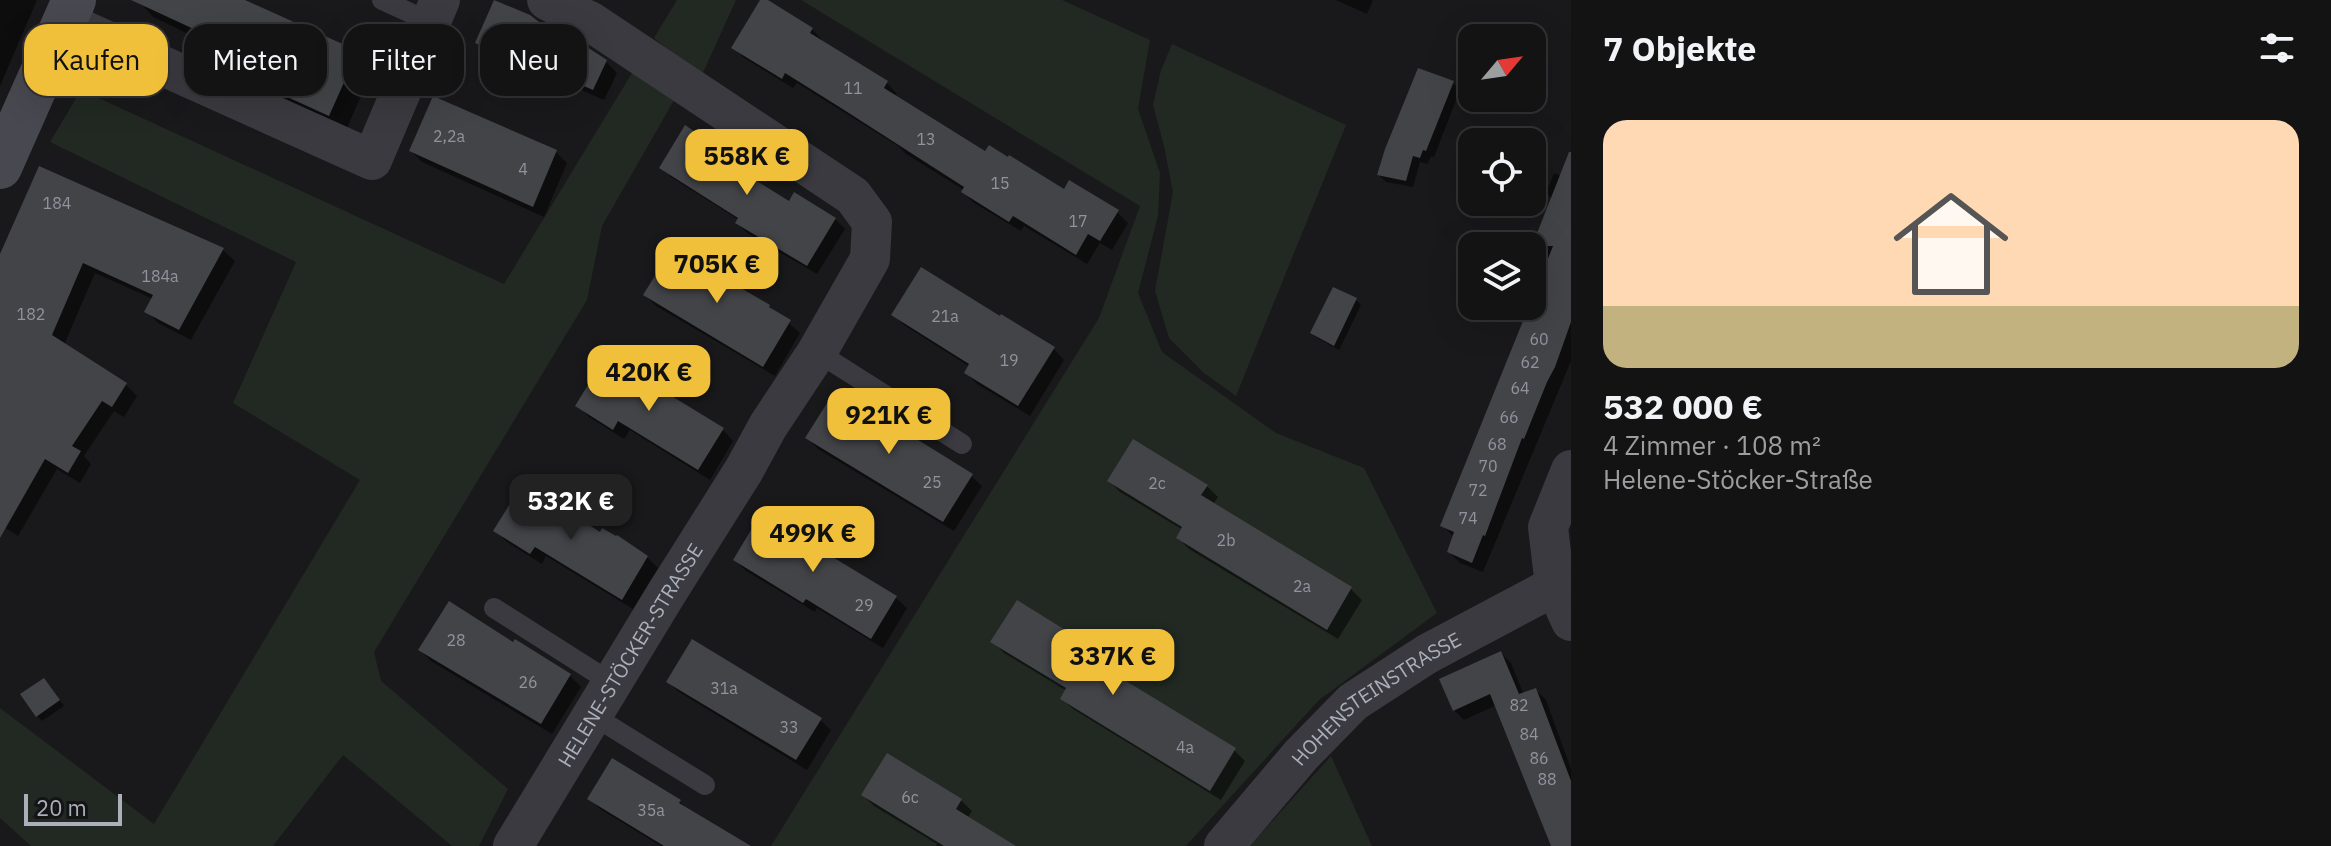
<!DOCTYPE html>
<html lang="de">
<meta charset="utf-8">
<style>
:root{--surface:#131314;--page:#1c1c1d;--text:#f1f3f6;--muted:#9d9ea0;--line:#323234;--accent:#f1c03a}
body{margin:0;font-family:"IBM Plex Sans",sans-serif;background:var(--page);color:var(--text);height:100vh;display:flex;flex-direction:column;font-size:30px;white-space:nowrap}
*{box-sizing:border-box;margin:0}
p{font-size:26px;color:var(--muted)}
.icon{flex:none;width:44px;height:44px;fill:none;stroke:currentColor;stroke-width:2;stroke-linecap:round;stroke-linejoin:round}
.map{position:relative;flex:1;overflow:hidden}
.side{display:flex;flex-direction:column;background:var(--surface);width:760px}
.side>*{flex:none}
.hud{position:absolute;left:24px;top:24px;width:760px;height:72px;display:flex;gap:16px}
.needle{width:52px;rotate:61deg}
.fabs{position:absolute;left:1458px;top:24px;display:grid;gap:16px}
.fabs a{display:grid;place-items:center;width:88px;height:88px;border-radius:16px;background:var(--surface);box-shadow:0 8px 32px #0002,0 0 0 2px var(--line);font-size:40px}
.scale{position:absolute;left:24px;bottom:20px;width:98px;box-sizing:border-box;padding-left:8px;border:4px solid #abafba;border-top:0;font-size:22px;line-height:28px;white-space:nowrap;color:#abafba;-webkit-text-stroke:6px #141416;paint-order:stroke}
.price{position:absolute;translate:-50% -68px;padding:0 18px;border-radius:16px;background:var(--accent);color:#111;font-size:26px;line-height:52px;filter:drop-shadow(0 2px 4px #0008)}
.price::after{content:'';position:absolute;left:50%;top:48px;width:24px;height:18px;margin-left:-12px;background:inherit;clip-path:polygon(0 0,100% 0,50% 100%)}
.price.selected{background:#222;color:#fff}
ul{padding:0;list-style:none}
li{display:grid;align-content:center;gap:16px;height:424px;padding:0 32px}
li+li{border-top:2px solid var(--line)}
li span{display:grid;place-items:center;height:248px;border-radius:24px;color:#555}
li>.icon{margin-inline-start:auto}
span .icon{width:144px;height:144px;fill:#fffc;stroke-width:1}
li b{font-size:34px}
h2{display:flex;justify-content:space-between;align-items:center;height:96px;padding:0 32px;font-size:34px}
.tag{padding:0 28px;border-radius:24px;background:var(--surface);box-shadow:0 8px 32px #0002,0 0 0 2px var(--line);font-size:28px;line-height:72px}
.tag.selected{background:var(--accent);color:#111}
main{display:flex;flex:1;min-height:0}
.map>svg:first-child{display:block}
.green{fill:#212922}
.shadow{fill:#0007}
.building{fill:#434448}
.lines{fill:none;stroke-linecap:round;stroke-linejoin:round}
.lane{stroke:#3a3a40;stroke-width:20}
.street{stroke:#3a3a40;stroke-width:40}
.secondary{stroke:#484950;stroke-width:44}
.labels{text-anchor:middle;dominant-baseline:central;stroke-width:6;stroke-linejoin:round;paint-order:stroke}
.number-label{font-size:16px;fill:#91949e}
.street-label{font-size:20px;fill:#abafba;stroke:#141416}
</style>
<main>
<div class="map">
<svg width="1571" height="846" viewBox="0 0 1571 846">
<rect width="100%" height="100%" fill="#19191b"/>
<g class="green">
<path d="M677 0H736L701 77 654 38Z"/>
<path d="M801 0H1062L1150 40 1138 109 1160 173 1158 216 1138 293 1162 352 1276 433 1364 468 1437 613 1319 700 1186 846H771L1099 318 1140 206Z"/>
<path d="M1172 44 1346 125 1236 396 1204 373 1169 338 1155 291 1173 192 1164 146 1153 105 1161 70Z"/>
<path d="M638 63 681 88 602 226 587 300 374 652 381 681 508 789 479 846H452L343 755 273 846H31L0 818V708L154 824 360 480 233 403 296 262 50 142 81 90 504 284Z"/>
<path d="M1331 756 1372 846H1250Z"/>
</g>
<g class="shadow">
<path d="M0 0H37L0 86Z"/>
<path d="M138 0H240L357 53 373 69 346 130 207 68 191 51 197 38 153 17Z"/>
<path d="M762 0 812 29 822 40 821 42 887 83 897 94 895 97 986 154 1065 191 1117 212 1128 223 1112 250 1100 243 1087 264 1024 226 1021 231 974 203 963 192 964 190 906 154 898 146 797 83 793 88 744 58 733 47Z"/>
<path d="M1336 0H1373L1367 14Z"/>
<path d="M478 42 606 62 617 73 604 100 534 69 532 72 489 53Z"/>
<path d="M1453 83 1460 90 1434 157 1431 156 1428 164 1420 162 1413 187 1386 182 1379 175Z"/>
<path d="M434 99 556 152 567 163 544 217 422 162 411 151Z"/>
<path d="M722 147 746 169 743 175 790 203 835 219 845 229 817 274 747 233 737 223 739 220 671 177 661 167Z"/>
<path d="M40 169 223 250 235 261 191 340 158 323 147 311 153 299 95 273 64 345 126 385 137 396 124 417 114 411 84 456 91 464 80 483 57 469 18 536 4 527 0 534V261Z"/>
<path d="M1554 173 1571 180V361L1483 572 1460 563 1449 552 1454 537 1443 526 1545 272 1532 262V253L1553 200 1546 193Z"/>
<path d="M712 267 722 279 769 306 800 333 775 376 656 306 645 295Z"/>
<path d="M1356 300 1361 305 1339 350 1317 338 1312 333Z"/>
<path d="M893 314 1054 349 1064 360 1030 416 977 384 966 373 970 367 904 325Z"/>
<path d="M578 406 723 430 733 441 710 480 630 430 624 439 589 417Z"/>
<path d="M807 438 971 476 982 486 954 531 818 449Z"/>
<path d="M1109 481 1207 486 1218 497 1213 505 1351 589 1362 600 1338 639 1189 549 1178 538 1183 530 1120 492Z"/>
<path d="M496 531 601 534 647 557 658 568 633 609 546 556 542 564 507 542Z"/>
<path d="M817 541 843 566 896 598 907 608 883 648 817 608 815 612 746 571 735 560Z"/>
<path d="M1017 602 1090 648 1101 658 1096 666 1234 750 1245 761 1221 800 1073 709 1062 699 1067 691 1004 653 993 642Z"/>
<path d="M516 642 570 676 581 687 552 734 431 661 420 650 514 645Z"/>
<path d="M1501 653 1511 663 1524 695 1536 690 1546 700 1571 769V846H1553L1497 705 1464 720 1454 710Z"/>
<path d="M668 682 820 720 831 730 807 770 679 692Z"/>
<path d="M49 685 64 706 42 721 37 716Z"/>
<path d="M863 795 961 800 972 811 967 819 1012 846H936L937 844 874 806Z"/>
<path d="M590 798 679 801 690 812 745 846H661L600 809Z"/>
</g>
<g class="building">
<path d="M131 0H245L358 51 329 116 189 52 198 31Z"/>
<path d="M494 0 530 15 539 22 579 42 607 60 593 90 522 59 521 63 475 43Z"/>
<path d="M760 0H768L813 28 810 33 888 81 884 88 985 151 989 145 1008 157 1009 155 1064 189 1069 180 1119 210 1100 241 1088 234 1076 255 1013 216 1009 222 961 192 964 187 841 108 785 73 782 79 731 48Z"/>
<path d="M1418 68 1454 81 1426 151 1423 150 1420 158 1413 156 1406 181 1377 175 1385 149Z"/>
<path d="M433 96 557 150 533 207 409 151Z"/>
<path d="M685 125 698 134 700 131 723 145 722 148 738 158 733 166 789 201 794 192 836 218 807 266 735 223 738 218 659 168Z"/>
<path d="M1569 152H1571V322L1555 367 1547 382 1524 439 1522 438 1485 536 1483 535 1472 563 1447 552 1454 532 1440 526 1529 306H1532V299L1553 246H1532Z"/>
<path d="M39 166 224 248 179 330 144 312 153 295 83 263 52 335 127 383 112 407 102 401 72 446 81 451 68 473 45 459 0 538V254Z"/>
<path d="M676 242 713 265 710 270 770 305 769 307 791 320 763 367 643 295Z"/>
<path d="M921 267 1000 316 1001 314 1055 347 1018 406 964 373 969 364 891 315Z"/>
<path d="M1333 287 1357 298 1334 346 1310 333Z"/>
<path d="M606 356 724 428 698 470 618 421 613 430 575 406Z"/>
<path d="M836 389 973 474 943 522 805 438Z"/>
<path d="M1133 439 1208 485 1201 495 1352 587 1327 630 1176 538 1182 527 1107 481Z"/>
<path d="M523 483 600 532 602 528 616 536 617 535 648 556 622 600 535 547 530 554 493 531Z"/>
<path d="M763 510 779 520 781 517 818 540 816 543 833 553 831 556 897 596 871 639 806 599 803 603 733 560Z"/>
<path d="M1017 600 1091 646 1085 656 1236 748 1210 791 1060 699 1066 688 990 642Z"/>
<path d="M449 601 513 642 515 639 571 674 541 724 418 650Z"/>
<path d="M692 639 822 718 796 760 666 682Z"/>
<path d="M1501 651 1519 694 1536 688 1571 781V846H1551L1490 694 1453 711 1439 679Z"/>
<path d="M44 678 60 700 36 717 20 694Z"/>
<path d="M887 753 962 799 956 809 1016 846H944L861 795Z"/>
<path d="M612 758 681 800 679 803 751 846H664L587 799Z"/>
</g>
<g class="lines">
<g class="lane">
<path d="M382 0 430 22"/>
<path d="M817 352 962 444"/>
<path d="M494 608 612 683"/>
<path d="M592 715 705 785"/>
</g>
<g class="street">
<path d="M65 22 372 160 440 0"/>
<path d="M1571 470 1548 527 1555 586 1571 621"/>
<path id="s1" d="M513 846 666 594 744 470 768 426 817 352 870 259 872 222 853 196 591 22 547 0"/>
<path id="s2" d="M1224 846 1301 755 1353 702 1427 654 1555 586"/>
</g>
<path class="secondary" d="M0 167 74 0"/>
</g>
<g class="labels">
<g class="number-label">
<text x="853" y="88">11</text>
<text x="449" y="136">2,2a</text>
<text x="926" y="139">13</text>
<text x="523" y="169">4</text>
<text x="1000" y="183">15</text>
<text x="57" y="203">184</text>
<text x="1078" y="221">17</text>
<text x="160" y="276">184a</text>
<text x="31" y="314">182</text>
<text x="945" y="316">21a</text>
<text x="1539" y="339">60</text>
<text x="1009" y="360">19</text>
<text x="1530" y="362">62</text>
<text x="1520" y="388">64</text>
<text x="1509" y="417">66</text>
<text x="1497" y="444">68</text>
<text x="1488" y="466">70</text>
<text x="932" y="482">25</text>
<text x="1157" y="483">2c</text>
<text x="1478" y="490">72</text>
<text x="1468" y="518">74</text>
<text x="1226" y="540">2b</text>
<text x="1302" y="586">2a</text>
<text x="864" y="605">29</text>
<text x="456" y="640">28</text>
<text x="528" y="682">26</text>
<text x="724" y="688">31a</text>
<text x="1519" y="705">82</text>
<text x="789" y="727">33</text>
<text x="1529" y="734">84</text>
<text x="1185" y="747">4a</text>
<text x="1539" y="758">86</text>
<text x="1547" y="779">88</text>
<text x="910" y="797">6c</text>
<text x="651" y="810">35a</text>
</g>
<g class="street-label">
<text stroke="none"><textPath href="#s1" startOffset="224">HELENE-STÖCKER-STRASSE</textPath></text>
<text stroke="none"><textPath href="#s2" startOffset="214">HOHENSTEINSTRASSE</textPath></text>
</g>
</g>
</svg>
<div class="fabs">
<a><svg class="needle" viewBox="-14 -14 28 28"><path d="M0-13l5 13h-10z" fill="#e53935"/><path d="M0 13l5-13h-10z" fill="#9d9ea0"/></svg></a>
<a><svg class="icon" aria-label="locate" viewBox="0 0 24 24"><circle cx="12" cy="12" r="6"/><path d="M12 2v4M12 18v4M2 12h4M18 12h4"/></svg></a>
<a><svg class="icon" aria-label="layers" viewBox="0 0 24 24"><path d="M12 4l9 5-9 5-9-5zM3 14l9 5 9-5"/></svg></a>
</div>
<div class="scale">20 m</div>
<b class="price" style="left:747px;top:197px">558K €</b>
<b class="price" style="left:717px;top:305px">705K €</b>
<b class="price" style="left:649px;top:413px">420K €</b>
<b class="price" style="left:889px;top:456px">921K €</b>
<b class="price selected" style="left:571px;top:542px">532K €</b>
<b class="price" style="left:813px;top:574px">499K €</b>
<b class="price" style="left:1113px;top:697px">337K €</b>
<div class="hud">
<a class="tag selected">Kaufen</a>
<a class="tag">Mieten</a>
<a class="tag">Filter</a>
<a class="tag">Neu</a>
</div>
</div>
<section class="side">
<h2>7 Objekte<svg class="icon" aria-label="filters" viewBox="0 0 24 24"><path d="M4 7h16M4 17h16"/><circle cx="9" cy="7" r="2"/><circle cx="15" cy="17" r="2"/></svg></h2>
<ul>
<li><span style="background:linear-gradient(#ffd9b3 75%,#c2b280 0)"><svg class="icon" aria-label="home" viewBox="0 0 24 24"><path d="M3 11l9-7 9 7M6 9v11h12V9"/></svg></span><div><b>532 000 €</b><p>4 Zimmer · 108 m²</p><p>Helene-Stöcker-Straße</p></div></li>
</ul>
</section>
</main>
